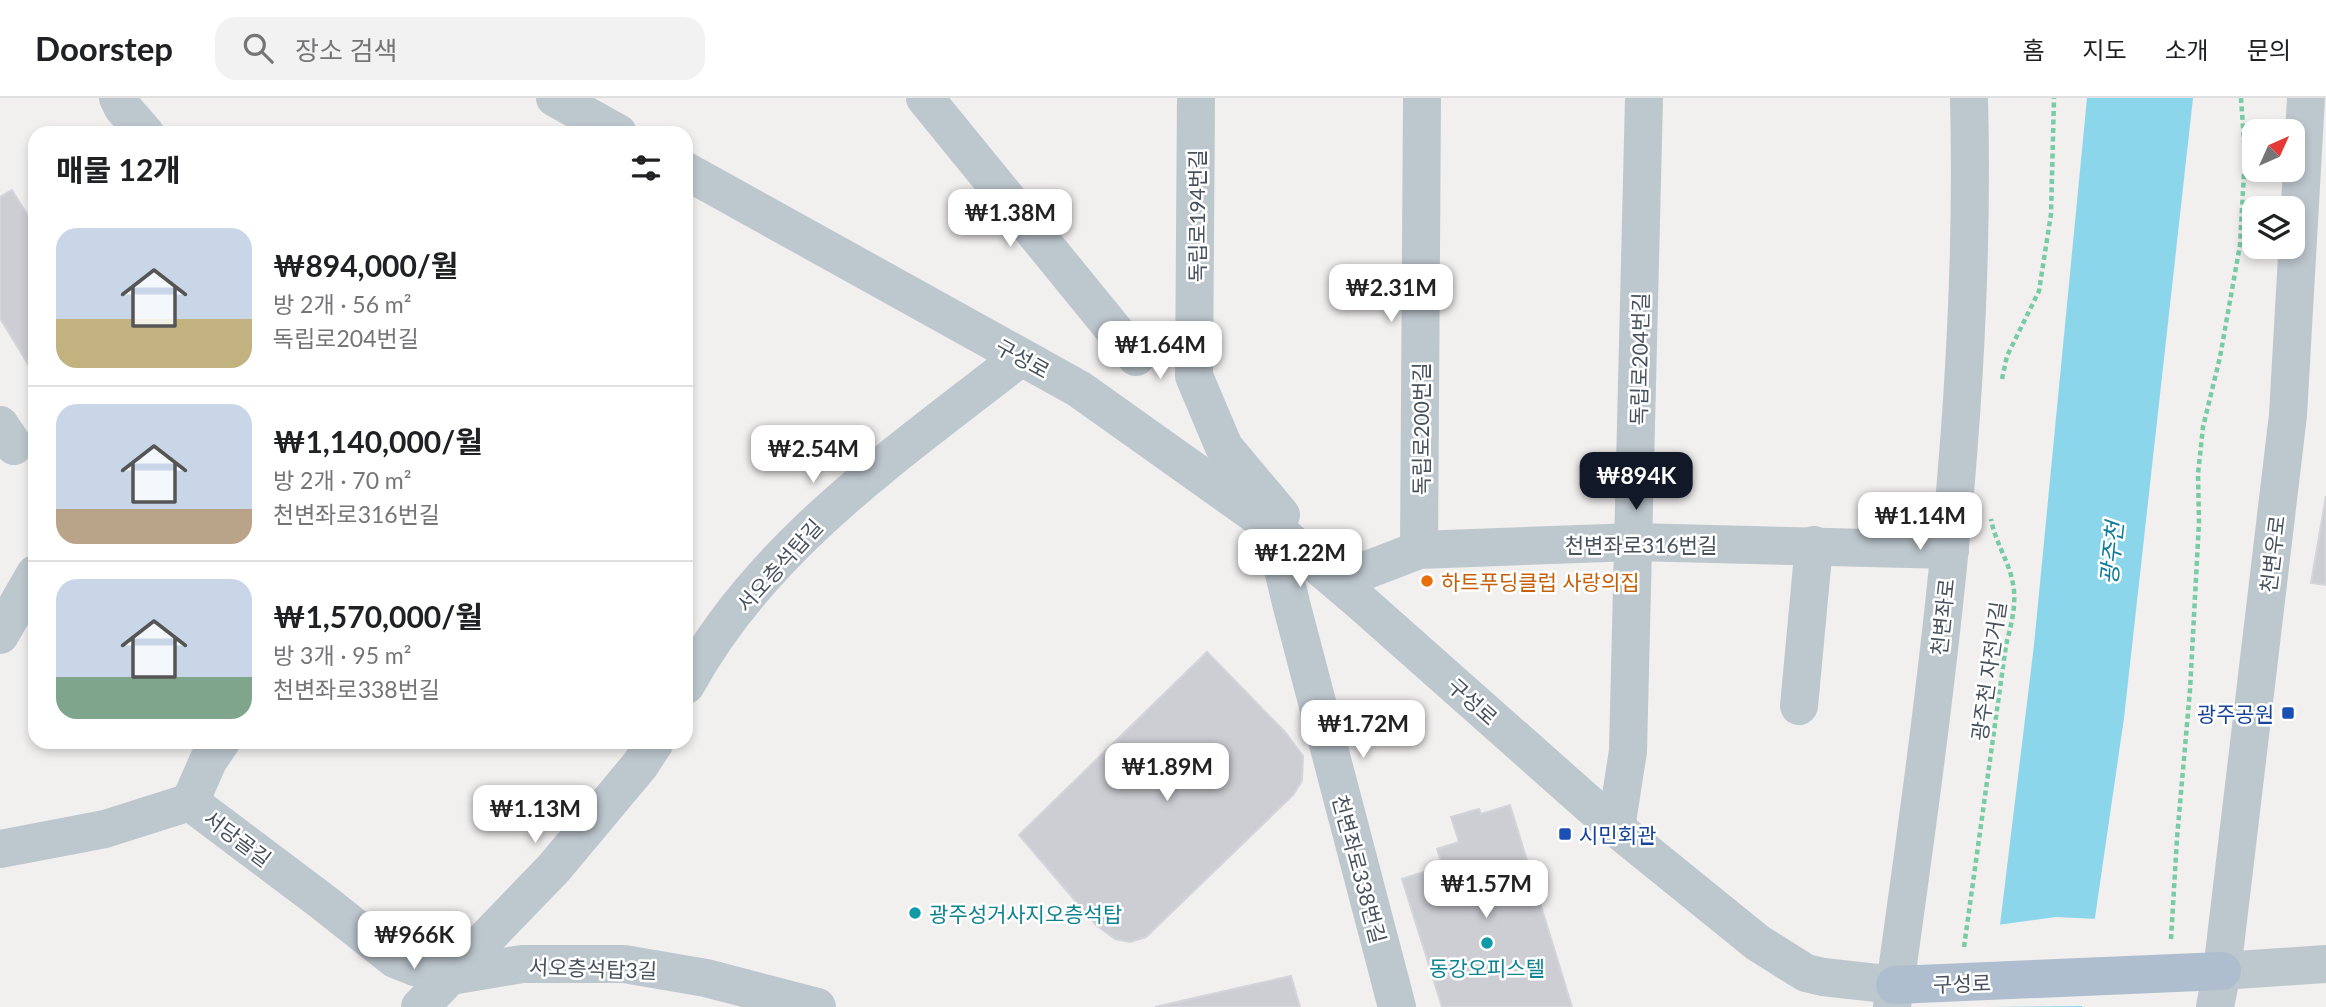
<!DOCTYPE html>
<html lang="ko">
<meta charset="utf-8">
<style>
:root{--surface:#fff;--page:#f2f2f2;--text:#202124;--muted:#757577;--line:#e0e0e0;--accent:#111827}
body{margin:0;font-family:Lato,"Noto Sans KR",sans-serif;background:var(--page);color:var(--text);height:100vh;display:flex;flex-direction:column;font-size:26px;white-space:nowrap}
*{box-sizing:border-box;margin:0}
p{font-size:23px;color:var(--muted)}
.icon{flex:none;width:38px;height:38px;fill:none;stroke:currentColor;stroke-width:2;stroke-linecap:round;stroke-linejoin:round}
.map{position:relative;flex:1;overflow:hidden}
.details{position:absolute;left:28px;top:28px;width:665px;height:623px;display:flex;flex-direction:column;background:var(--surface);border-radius:21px;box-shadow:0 4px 10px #0003}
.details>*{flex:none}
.needle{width:46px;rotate:45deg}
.fabs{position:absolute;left:2242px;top:21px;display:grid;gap:14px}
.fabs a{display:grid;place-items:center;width:63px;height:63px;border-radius:14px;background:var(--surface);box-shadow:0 4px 10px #0003;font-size:35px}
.price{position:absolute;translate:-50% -60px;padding:0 16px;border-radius:14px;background:#fff;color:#222;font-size:23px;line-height:46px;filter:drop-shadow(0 2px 4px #0008)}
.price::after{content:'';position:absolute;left:50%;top:42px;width:21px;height:16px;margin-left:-10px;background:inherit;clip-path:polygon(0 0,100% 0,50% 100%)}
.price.active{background:var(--accent);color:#fff}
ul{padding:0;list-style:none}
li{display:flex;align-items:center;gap:21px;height:175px;padding:0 28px}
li+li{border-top:2px solid var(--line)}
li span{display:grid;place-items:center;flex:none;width:196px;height:140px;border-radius:21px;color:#555}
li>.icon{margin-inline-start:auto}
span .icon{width:84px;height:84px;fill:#fffc;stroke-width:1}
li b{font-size:30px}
h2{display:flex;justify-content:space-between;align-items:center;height:84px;padding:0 28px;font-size:30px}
header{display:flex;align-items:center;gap:42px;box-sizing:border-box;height:98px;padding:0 35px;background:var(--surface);border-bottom:2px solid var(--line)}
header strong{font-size:33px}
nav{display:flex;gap:38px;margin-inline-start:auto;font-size:24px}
.search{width:490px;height:63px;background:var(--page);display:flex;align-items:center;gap:18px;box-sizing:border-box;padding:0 24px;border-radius:21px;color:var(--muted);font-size:26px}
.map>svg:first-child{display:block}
.water{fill:#8cd6eb}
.pier{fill:#f2efef}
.building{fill:#ccced4;stroke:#d3d5db;stroke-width:2}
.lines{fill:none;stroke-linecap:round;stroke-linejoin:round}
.path{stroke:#77cca3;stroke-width:4.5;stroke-dasharray:5 3.5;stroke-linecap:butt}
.minor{stroke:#bdc7ce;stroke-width:38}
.major-bridge{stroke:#afbece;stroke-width:38}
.food-dot{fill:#e8710a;stroke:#fff;stroke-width:2.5}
.transit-dot{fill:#1a4fb4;stroke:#fff;stroke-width:2.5}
.culture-dot{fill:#0f9aa8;stroke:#fff;stroke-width:2.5}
.labels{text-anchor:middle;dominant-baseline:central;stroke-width:5;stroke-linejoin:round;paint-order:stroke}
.street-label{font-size:21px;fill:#47525d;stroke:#fff}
.food-label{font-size:21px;fill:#c56008;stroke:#fff;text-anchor:start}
.transit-label{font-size:21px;fill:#164399;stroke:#fff;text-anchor:end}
.culture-label{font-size:21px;fill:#0d838f;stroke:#fff;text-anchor:start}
.water-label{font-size:23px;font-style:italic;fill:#0e7b9a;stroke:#fff}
</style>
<header>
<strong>Doorstep</strong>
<div class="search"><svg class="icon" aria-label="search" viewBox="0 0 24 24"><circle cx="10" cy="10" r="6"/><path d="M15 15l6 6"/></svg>장소 검색</div>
<nav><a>홈</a><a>지도</a><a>소개</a><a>문의</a></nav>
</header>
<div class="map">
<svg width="2326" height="909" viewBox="0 0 2326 909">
<rect width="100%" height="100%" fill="#f2efef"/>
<path class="water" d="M2087 0H2193L2124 620 2082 909H1990L2034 547Z"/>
<path class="pier" d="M2056 819 2099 821 2086 908 1987 909 1997 827Z"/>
<g class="building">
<path d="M12 92 35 129V278L0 220V99Z"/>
<path d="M2326 398V487L2311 485Z"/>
<path d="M1207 554 1285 634 1303 658 1302 683 1293 697 1146 839 1130 844 1115 841 1096 827 1019 737Z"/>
<path d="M1510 707 1572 909H1442L1402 781 1443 768 1437 751 1459 744 1451 719 1479 711 1481 716Z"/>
<path d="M1291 878 1300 909H1155Z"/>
</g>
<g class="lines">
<g class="path">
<path d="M2002 281 2007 258 2039 193 2051 116 2054 0"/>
<path d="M2171 841 2177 740 2190 592 2199 424 2198 376 2203 329 2220 259 2240 147 2245 57 2241 0"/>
<path d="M1964 849 2006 547C2011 527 2017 507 2013 486 2009 463 1995 444 1991 421"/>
</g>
<g class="minor">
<path d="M118 0 123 10 145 35"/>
<path d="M555 0 618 35"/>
<path d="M925 0 1136 259"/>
<path d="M1196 0 1194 278 1224 349 1281 417"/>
<path d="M686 73 1079 291 1273 429 1362 505 1616 730 1758 845 1806 875 1823 879 1895 887"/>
<path d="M0 327 14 348"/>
<path d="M1273 429 1291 505 1397 909"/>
<path d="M1419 452 1422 0"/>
<path d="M1322 465 1338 483 1419 452 1635 444 1950 452"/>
<path d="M0 537 35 476"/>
<path d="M686 587C762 447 899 355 1021 259"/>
<path d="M1799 608 1814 447"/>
<path d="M190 704 208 663 221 644"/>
<path d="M1616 730 1628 653 1644 0"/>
<path d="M0 751 105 731 190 704 323 804 395 861 415 869 451 878 522 866H624L706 880 817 909"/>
<path d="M2222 873 2326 866"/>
<path d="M420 909 554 770 640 667 655 644"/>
<path d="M1892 909C1934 608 1977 305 1969 0"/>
<path d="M2215 909 2222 873 2288 317 2306 0"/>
</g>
<path class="major-bridge" d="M1895 887 2222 873"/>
</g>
<circle class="food-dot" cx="1427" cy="483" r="7"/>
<g class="transit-dot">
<rect x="2281" y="608" width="14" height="14" rx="3.5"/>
<rect x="1558" y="729" width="14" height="14" rx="3.5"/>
</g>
<g class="culture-dot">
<circle cx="915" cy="815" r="7"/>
<circle cx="1487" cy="845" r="7"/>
</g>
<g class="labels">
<g class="street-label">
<text transform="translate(1196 118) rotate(-90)">독립로194번길</text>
<text transform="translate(1023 260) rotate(29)">구성로</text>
<text transform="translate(1639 261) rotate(-89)">독립로204번길</text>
<text transform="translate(1420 331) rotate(-90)">독립로200번길</text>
<text x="1641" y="446">천변좌로316번길</text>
<text transform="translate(2272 456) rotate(-83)">천변우로</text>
<text transform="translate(779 467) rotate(-48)">서오층석탑길</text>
<text transform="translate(1942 519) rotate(-84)">천변좌로</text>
<text transform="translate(1988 573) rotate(-82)">광주천 자전거길</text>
<text transform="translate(1473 603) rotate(42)">구성로</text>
<text transform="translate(238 740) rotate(37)">서당골길</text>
<text transform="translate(1360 771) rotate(75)">천변좌로338번길</text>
<text transform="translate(593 870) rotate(2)">서오층석탑3길</text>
<text transform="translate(1962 885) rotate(-2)">구성로</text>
</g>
<g class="food-label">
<text x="1441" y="483">하트푸딩클럽 사랑의집</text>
</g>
<g class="transit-label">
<text x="2274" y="615">광주공원</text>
<text x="1579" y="736" text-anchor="start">시민회관</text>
</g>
<g class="culture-label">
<text x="929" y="815">광주성거사지오층석탑</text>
<text x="1487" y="869" text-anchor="middle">동강오피스텔</text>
</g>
<g class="water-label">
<text transform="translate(2111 455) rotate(-84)">광주천</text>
</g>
</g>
</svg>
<div class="fabs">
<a><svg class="needle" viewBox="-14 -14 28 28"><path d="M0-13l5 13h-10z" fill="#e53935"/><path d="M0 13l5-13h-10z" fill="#757577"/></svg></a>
<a><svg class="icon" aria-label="layers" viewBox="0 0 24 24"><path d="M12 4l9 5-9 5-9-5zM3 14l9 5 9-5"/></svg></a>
</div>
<b class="price" style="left:1010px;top:151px">₩1.38M</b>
<b class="price" style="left:1391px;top:226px">₩2.31M</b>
<b class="price" style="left:1160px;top:283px">₩1.64M</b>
<b class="price" style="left:813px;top:387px">₩2.54M</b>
<b class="price active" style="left:1636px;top:414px">₩894K</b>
<b class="price" style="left:1920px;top:454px">₩1.14M</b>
<b class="price" style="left:1300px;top:491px">₩1.22M</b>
<b class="price" style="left:1363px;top:662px">₩1.72M</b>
<b class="price" style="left:1167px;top:705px">₩1.89M</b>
<b class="price" style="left:535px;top:747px">₩1.13M</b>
<b class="price" style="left:1486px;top:822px">₩1.57M</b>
<b class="price" style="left:414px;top:873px">₩966K</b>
<section class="details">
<h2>매물 12개<svg class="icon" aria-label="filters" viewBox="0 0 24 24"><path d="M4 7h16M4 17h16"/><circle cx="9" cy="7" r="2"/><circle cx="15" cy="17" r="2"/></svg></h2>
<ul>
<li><span style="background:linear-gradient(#c9d6e8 65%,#c2b280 0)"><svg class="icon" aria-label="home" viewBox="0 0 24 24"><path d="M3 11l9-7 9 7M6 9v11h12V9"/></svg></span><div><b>₩894,000/월</b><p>방 2개 · 56 m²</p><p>독립로204번길</p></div></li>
<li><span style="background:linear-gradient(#c9d6e8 75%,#b9a48a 0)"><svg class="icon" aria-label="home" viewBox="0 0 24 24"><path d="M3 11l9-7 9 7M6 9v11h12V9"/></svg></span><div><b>₩1,140,000/월</b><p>방 2개 · 70 m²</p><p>천변좌로316번길</p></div></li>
<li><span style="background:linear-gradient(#c9d6e8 70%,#7fa58c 0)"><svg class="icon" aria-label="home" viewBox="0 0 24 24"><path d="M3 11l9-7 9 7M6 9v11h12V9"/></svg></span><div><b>₩1,570,000/월</b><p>방 3개 · 95 m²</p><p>천변좌로338번길</p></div></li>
</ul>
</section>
</div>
